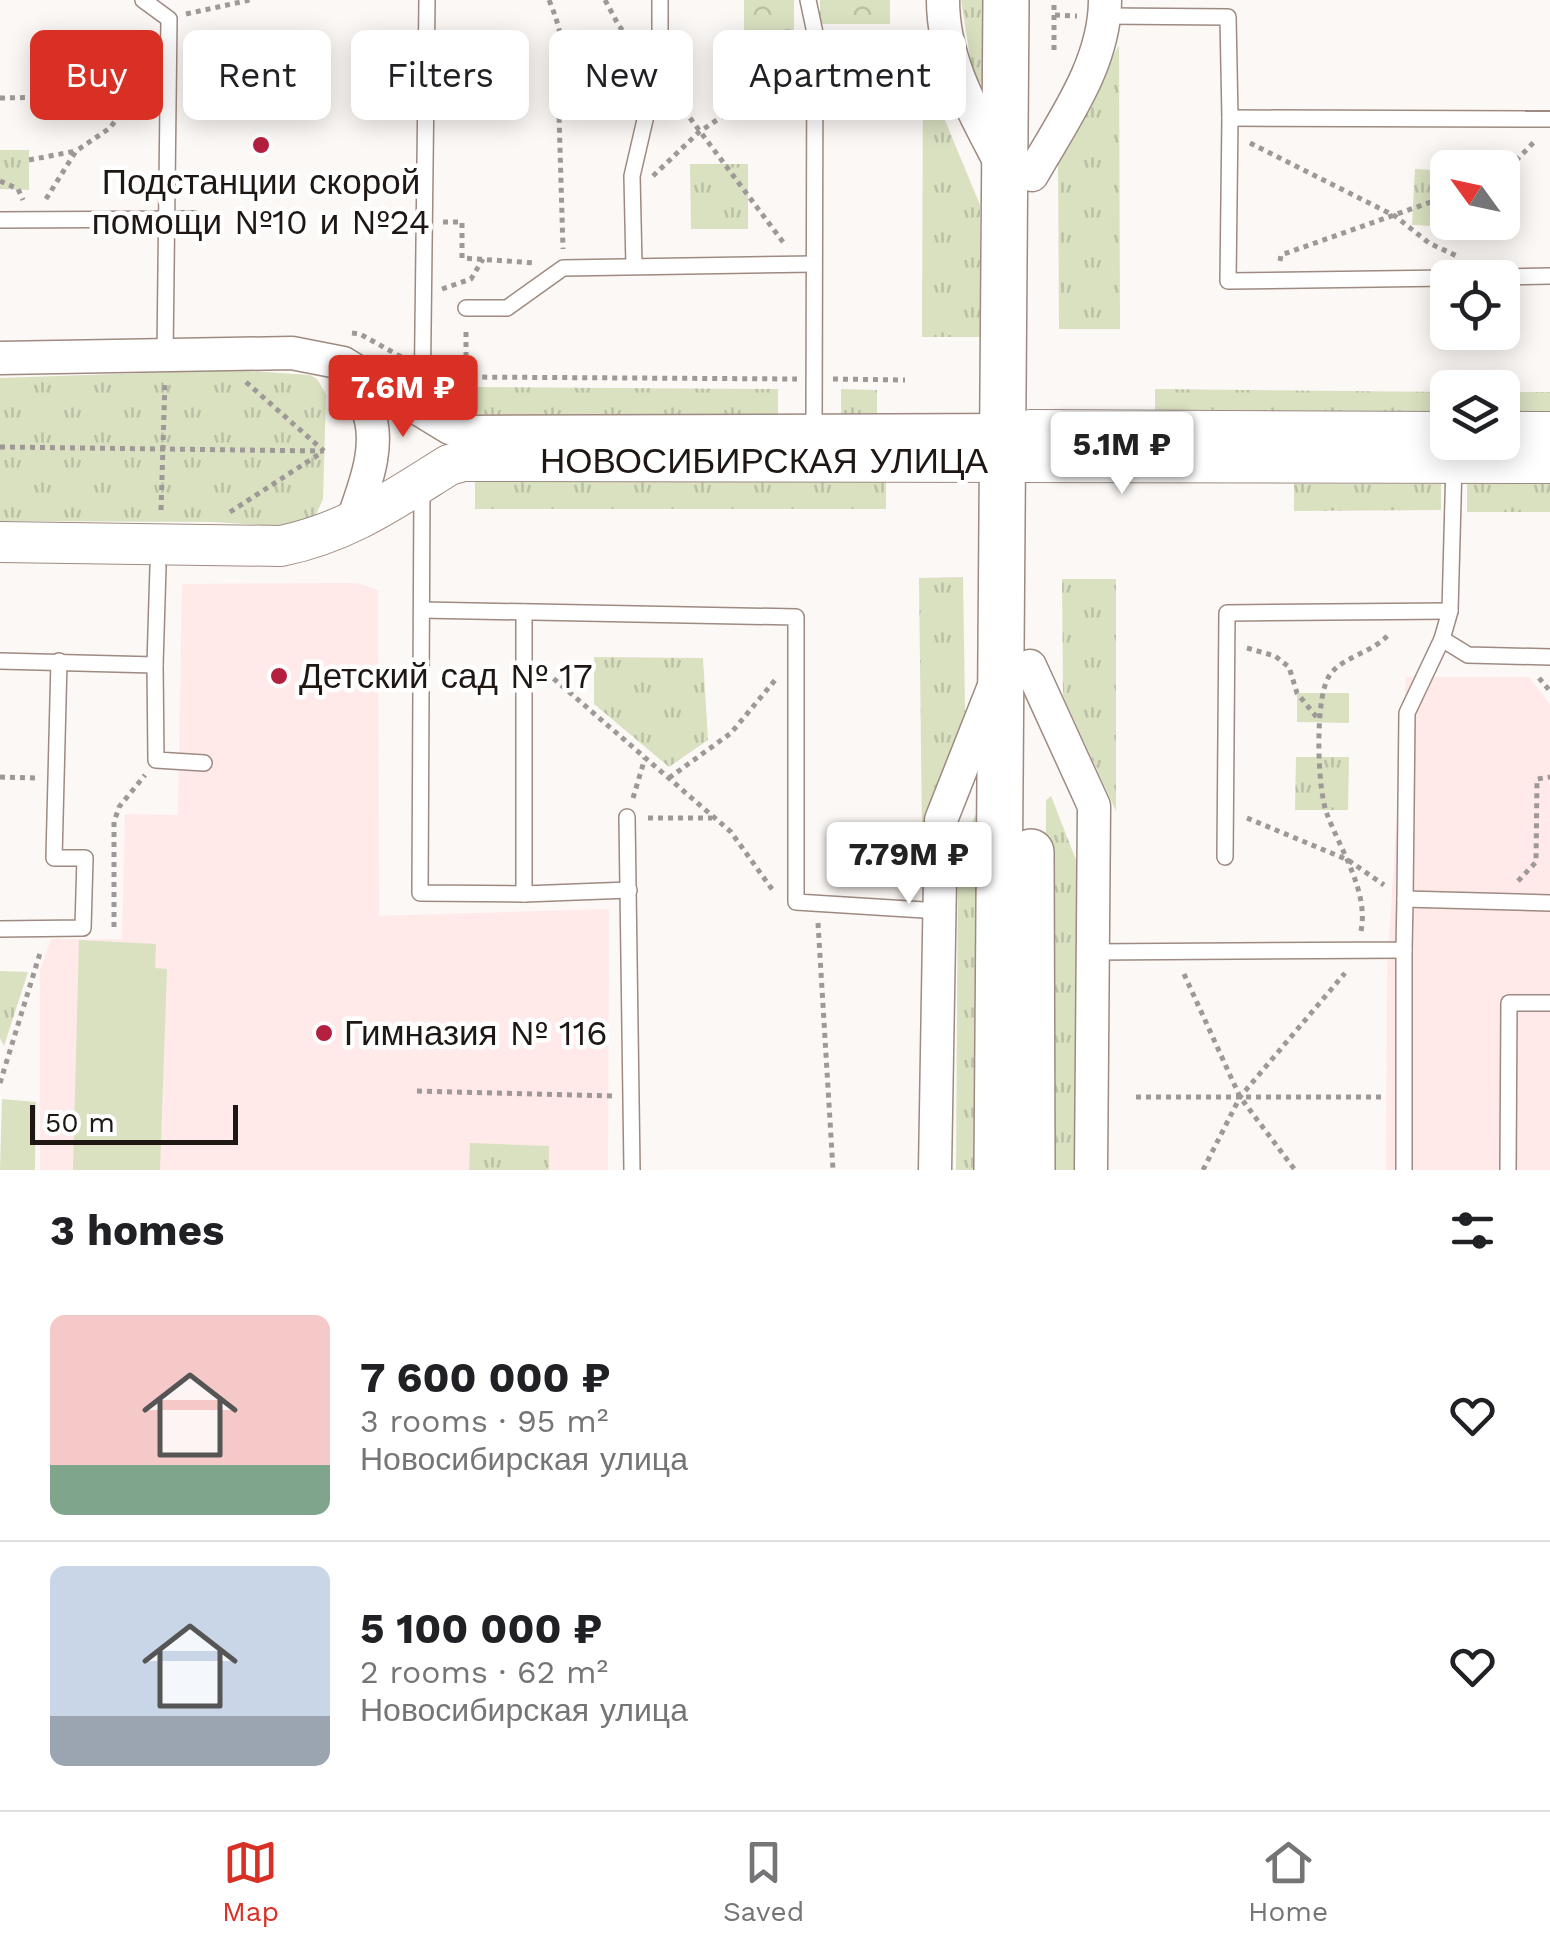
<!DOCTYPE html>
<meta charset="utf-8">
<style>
:root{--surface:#fff;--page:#f2f2f2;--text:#202124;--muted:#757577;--line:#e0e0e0;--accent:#d93025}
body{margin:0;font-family:"Work Sans",sans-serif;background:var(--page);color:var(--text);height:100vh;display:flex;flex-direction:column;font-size:38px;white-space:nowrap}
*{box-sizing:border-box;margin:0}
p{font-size:32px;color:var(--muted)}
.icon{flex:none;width:55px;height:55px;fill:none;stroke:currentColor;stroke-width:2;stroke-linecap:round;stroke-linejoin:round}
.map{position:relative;height:1170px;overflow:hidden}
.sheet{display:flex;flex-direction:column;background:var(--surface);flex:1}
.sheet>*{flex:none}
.top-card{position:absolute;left:30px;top:30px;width:1000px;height:90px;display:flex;gap:20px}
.needle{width:65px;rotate:303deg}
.tools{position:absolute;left:1430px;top:150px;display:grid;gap:20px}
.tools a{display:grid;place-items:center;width:90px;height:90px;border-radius:15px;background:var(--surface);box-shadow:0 5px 25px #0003;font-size:50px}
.scale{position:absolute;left:30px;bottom:25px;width:208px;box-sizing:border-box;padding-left:10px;border:5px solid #1f1714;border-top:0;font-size:28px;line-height:35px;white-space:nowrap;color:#1f1714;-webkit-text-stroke:8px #fff;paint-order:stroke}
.price{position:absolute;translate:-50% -85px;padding:0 22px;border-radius:10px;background:#fff;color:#222;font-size:32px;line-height:65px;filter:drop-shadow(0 2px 5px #0008)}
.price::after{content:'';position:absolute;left:50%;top:60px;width:30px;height:22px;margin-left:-15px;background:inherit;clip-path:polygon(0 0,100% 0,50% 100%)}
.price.selected{background:var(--accent);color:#fff}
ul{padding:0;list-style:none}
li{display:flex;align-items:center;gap:30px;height:250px;padding:0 50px}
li+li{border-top:2px solid var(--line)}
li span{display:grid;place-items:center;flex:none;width:280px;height:200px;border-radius:15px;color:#555}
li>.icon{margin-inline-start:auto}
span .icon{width:120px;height:120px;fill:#fffc;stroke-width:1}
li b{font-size:42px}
h2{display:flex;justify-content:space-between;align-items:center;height:120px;padding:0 50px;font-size:42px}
.chip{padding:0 35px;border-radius:15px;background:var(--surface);box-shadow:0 5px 25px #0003;font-size:35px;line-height:90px}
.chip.selected{background:var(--accent);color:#fff}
.menu{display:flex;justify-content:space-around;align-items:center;height:140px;border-top:2px solid var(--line);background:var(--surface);font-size:28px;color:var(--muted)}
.menu a{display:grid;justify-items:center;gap:5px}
.menu .selected{color:var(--accent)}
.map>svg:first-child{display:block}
.education{fill:#ffe9e9}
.grass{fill:url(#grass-tufts)}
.forest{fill:url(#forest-crowns)}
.garden{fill:#d9e1c1}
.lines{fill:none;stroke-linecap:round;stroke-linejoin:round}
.service-casing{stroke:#9e8a80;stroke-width:18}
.minor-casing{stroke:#9e8a80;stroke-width:35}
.tertiary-casing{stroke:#9e8a80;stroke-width:42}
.secondary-casing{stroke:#9e8a80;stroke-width:48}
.path{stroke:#9e9996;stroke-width:5;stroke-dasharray:5 5;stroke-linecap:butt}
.service{stroke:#fff;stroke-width:15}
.minor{stroke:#fff;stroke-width:32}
.tertiary{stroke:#fff;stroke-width:40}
.secondary{stroke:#fff;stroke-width:45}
.poi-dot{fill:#b32040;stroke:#fff;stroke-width:4}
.labels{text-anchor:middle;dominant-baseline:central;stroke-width:9;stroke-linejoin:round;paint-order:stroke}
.poi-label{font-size:35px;fill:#1f1714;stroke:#fff;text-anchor:start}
.street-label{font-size:35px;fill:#1f1714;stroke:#fff}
</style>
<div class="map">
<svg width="1550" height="1170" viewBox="0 0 1550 1170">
<defs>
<pattern id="grass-tufts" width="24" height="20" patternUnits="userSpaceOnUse" patternTransform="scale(2.5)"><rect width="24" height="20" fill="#d9e1c1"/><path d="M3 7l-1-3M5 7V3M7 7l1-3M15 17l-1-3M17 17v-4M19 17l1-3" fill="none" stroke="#bac0a5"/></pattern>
<pattern id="forest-crowns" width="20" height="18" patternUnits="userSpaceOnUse" patternTransform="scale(2.5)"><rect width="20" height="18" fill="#d9e1c1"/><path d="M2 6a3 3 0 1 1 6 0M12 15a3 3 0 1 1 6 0" fill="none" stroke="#bac0a5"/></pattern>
</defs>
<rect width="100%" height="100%" fill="#fcf8f5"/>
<g class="education">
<path d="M357 583 378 590 379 916 609 909 608 1170H40V970L51 939H122L125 814 178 815 182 584Z"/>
<path d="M1406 677H1529L1550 704V1170H1386L1387 969Z"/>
</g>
<g class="grass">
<path d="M961 0H982V84L973 76Z"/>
<path d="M1119 45 1120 329H1059L1058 161Z"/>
<path d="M923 67 980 205V337H922Z"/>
<path d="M0 150H29V190L0 189Z"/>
<path d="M690 164H748V229H691Z"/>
<path d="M1415 169 1447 171 1448 222H1502L1503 173 1518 174 1515 230 1412 225Z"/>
<path d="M233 370 310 375 317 379 326 394 323 499 314 519 291 527 214 522 0 521V378Z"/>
<path d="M474 387 778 389V416L474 415Z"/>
<path d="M841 389 877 390V417H841Z"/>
<path d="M1155 389 1447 392V420L1155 413Z"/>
<path d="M1502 392H1550V420H1503Z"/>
<rect x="475" y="475" width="411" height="34"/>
<path d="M1294 484H1441V510L1294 511Z"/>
<rect x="1467" y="484" width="83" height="28"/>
<path d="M963 577 965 712 922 834 919 578Z"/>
<path d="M1062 579H1116V811L1063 696Z"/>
<path d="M594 657 703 658 708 740 669 767 594 704Z"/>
<path d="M1296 757H1349L1348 810H1295Z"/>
<path d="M1051 796 1076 860 1077 1170H1045L1046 800Z"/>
<path d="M982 801V1170H956L958 852Z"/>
<path d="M0 971 28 972 4 1046 0 1038Z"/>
<path d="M470 1143 549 1146V1170H469Z"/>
</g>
<g class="forest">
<path d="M744 0H794V44L744 43Z"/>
<rect x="820" y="0" width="70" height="24"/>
</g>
<g class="garden">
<path d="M1297 693H1349V723L1297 722Z"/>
<path d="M79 940 156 944 155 968 167 969 160 1170H73Z"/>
<path d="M2 1099 36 1102 35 1170H0Z"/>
</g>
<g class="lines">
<defs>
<g id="service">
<path d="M143 0 169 19 165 355"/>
<path d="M808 0 815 33 814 430"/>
<path d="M1105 16 1228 17 1230 118 1228 281 1448 278"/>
<path d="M1230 118 1550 119"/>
<path d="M0 220 195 219"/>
<path d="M634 266 632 176 660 55V0"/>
<path d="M1456 278 1550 276"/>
<path d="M466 308H507L563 268 814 264"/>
<path d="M422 411 427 0"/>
<path d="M422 486 420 893 524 894 629 890"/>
<path d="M422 610 796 617V902L940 911"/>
<path d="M1442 639 1468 655 1550 657"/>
<path d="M0 661 155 665 158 567"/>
<path d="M155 665 156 760 204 763"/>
<path d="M627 817 632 1170"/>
<path d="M1225 857 1227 613 1450 611"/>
<path d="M524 894V612"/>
<path d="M1405 899 1407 713 1442 639 1450 611 1454 463"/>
<path d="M0 929 83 928 85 858H54L59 661"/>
<path d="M1092 952 1404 950 1405 899 1550 903"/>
<path d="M1404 1170V950"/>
<path d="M1508 1170 1509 1003H1550"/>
</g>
<g id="minor">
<path d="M943 0C943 62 975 114 1003 168"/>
<path d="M1032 175C1062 122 1105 64 1105 0"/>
<path d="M0 358 292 353 343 363 450 428 464 432 1021 430"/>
<path d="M344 365C352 379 361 393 367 408 383 445 363 490 351 525"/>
<path d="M1030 666 1094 806 1091 1170"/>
<path d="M935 1170 941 820 994 686"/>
</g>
<g id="tertiary">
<path d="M1031 430 1448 432"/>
<path d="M1502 432H1550"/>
<path d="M0 542 281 546C348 532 391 501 449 465L463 461 1550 463"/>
</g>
<g id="secondary">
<path d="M1031 852 1032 1170"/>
<path d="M997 1170 1006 0"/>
</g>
</defs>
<use href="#service" class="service-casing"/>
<use href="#minor" class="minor-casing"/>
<use href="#tertiary" class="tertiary-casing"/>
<use href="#secondary" class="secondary-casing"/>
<g class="path">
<path d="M549 0C561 29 566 50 558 81L563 249"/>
<path d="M605 0 619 26 639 50"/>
<path d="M186 14 250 0"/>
<path d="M1055 15 1077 16"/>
<path d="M833 33 909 34"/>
<path d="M1054 50V0"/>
<path d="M733 53 795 55"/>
<path d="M672 94 786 246"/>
<path d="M0 98 133 96 150 87"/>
<path d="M1250 143 1395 216 1429 243 1459 257"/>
<path d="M29 160 76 151"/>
<path d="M1502 175 1535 141"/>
<path d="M653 176 699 132 795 68"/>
<path d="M0 181 18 189 23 200"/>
<path d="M46 199 76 151 110 128 133 96"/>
<path d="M443 222H462V258L536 263"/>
<path d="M1280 261 1281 255 1448 196"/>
<path d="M442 289 471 279 483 259"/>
<path d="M352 333 360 334 405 359"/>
<path d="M443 371 466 377 797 379"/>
<path d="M466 377V330"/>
<path d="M833 379 905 380"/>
<path d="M246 382 324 451"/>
<path d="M0 447 324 451"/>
<path d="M161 510 165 381"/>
<path d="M230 512 321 453"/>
<path d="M1247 648 1275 656 1289 667 1297 693 1319 720"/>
<path d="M546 672 731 832 774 892"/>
<path d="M1539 678 1550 691"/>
<path d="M0 777 37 778"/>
<path d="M669 778 731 733 776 679"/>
<path d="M633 798 645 758"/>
<path d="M648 818H712"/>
<path d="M1247 818 1348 860 1384 885"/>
<path d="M1518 881 1536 862 1537 779 1550 777"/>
<path d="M818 923 833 1170"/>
<path d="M114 927V822L119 807 145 775"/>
<path d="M1361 931C1369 892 1340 849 1327 814 1317 788 1315 702 1328 678 1339 657 1372 654 1389 634"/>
<path d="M1184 974 1240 1097 1295 1170"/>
<path d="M0 1083 41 950"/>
<path d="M417 1091 613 1096"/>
<path d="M1136 1097H1386"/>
<path d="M1203 1170 1240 1097 1345 973"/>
</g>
<use href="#service" class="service"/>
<use href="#minor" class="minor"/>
<use href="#tertiary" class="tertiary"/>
<use href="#secondary" class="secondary"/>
</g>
<g class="poi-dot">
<circle cx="261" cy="145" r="10"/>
<circle cx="279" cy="676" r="10"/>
<circle cx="324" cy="1033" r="10"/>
</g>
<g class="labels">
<g class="poi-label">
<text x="261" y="182" text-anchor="middle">Подстанции скорой<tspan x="261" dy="40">помощи №10 и №24</tspan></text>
<text x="299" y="676">Детский сад № 17</text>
<text x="344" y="1033">Гимназия № 116</text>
</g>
<g class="street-label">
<text x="764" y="461">НОВОСИБИРСКАЯ УЛИЦА</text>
</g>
</g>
</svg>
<div class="tools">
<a><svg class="needle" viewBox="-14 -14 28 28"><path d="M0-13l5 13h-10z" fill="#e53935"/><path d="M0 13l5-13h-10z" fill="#757577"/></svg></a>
<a><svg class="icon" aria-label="locate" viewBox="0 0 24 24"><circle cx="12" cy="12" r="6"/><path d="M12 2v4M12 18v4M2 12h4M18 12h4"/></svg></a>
<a><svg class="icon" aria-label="layers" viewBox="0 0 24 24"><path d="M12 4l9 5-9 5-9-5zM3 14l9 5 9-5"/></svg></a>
</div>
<div class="scale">50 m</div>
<b class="price selected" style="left:403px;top:440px">7.6M ₽</b>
<b class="price" style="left:1122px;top:497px">5.1M ₽</b>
<b class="price" style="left:909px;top:907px">7.79M ₽</b>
<div class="top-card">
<a class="chip selected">Buy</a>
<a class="chip">Rent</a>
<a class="chip">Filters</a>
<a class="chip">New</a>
<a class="chip">Apartment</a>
</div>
</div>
<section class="sheet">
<h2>3 homes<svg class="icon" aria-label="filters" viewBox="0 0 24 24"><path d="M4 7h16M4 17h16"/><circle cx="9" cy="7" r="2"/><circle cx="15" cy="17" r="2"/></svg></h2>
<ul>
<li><span style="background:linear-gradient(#f6c9c9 75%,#7fa58c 0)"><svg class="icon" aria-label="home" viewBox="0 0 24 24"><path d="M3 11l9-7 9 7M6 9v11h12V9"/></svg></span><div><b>7 600 000 ₽</b><p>3 rooms · 95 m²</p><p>Новосибирская улица</p></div><svg class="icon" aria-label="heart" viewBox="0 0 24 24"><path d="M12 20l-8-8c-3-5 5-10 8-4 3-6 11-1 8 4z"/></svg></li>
<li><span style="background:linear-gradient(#c9d6e8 75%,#9aa5b1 0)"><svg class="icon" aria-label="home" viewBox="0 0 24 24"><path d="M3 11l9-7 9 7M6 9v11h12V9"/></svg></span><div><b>5 100 000 ₽</b><p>2 rooms · 62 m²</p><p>Новосибирская улица</p></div><svg class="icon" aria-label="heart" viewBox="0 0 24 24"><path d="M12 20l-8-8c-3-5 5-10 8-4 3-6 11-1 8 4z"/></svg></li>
</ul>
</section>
<nav class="menu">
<a class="selected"><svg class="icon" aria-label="map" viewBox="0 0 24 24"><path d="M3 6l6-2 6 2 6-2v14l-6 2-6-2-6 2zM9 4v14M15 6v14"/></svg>Map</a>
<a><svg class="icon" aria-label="saved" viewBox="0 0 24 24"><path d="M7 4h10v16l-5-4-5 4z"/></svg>Saved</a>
<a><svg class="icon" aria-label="home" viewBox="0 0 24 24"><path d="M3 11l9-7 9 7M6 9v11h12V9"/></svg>Home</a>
</nav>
